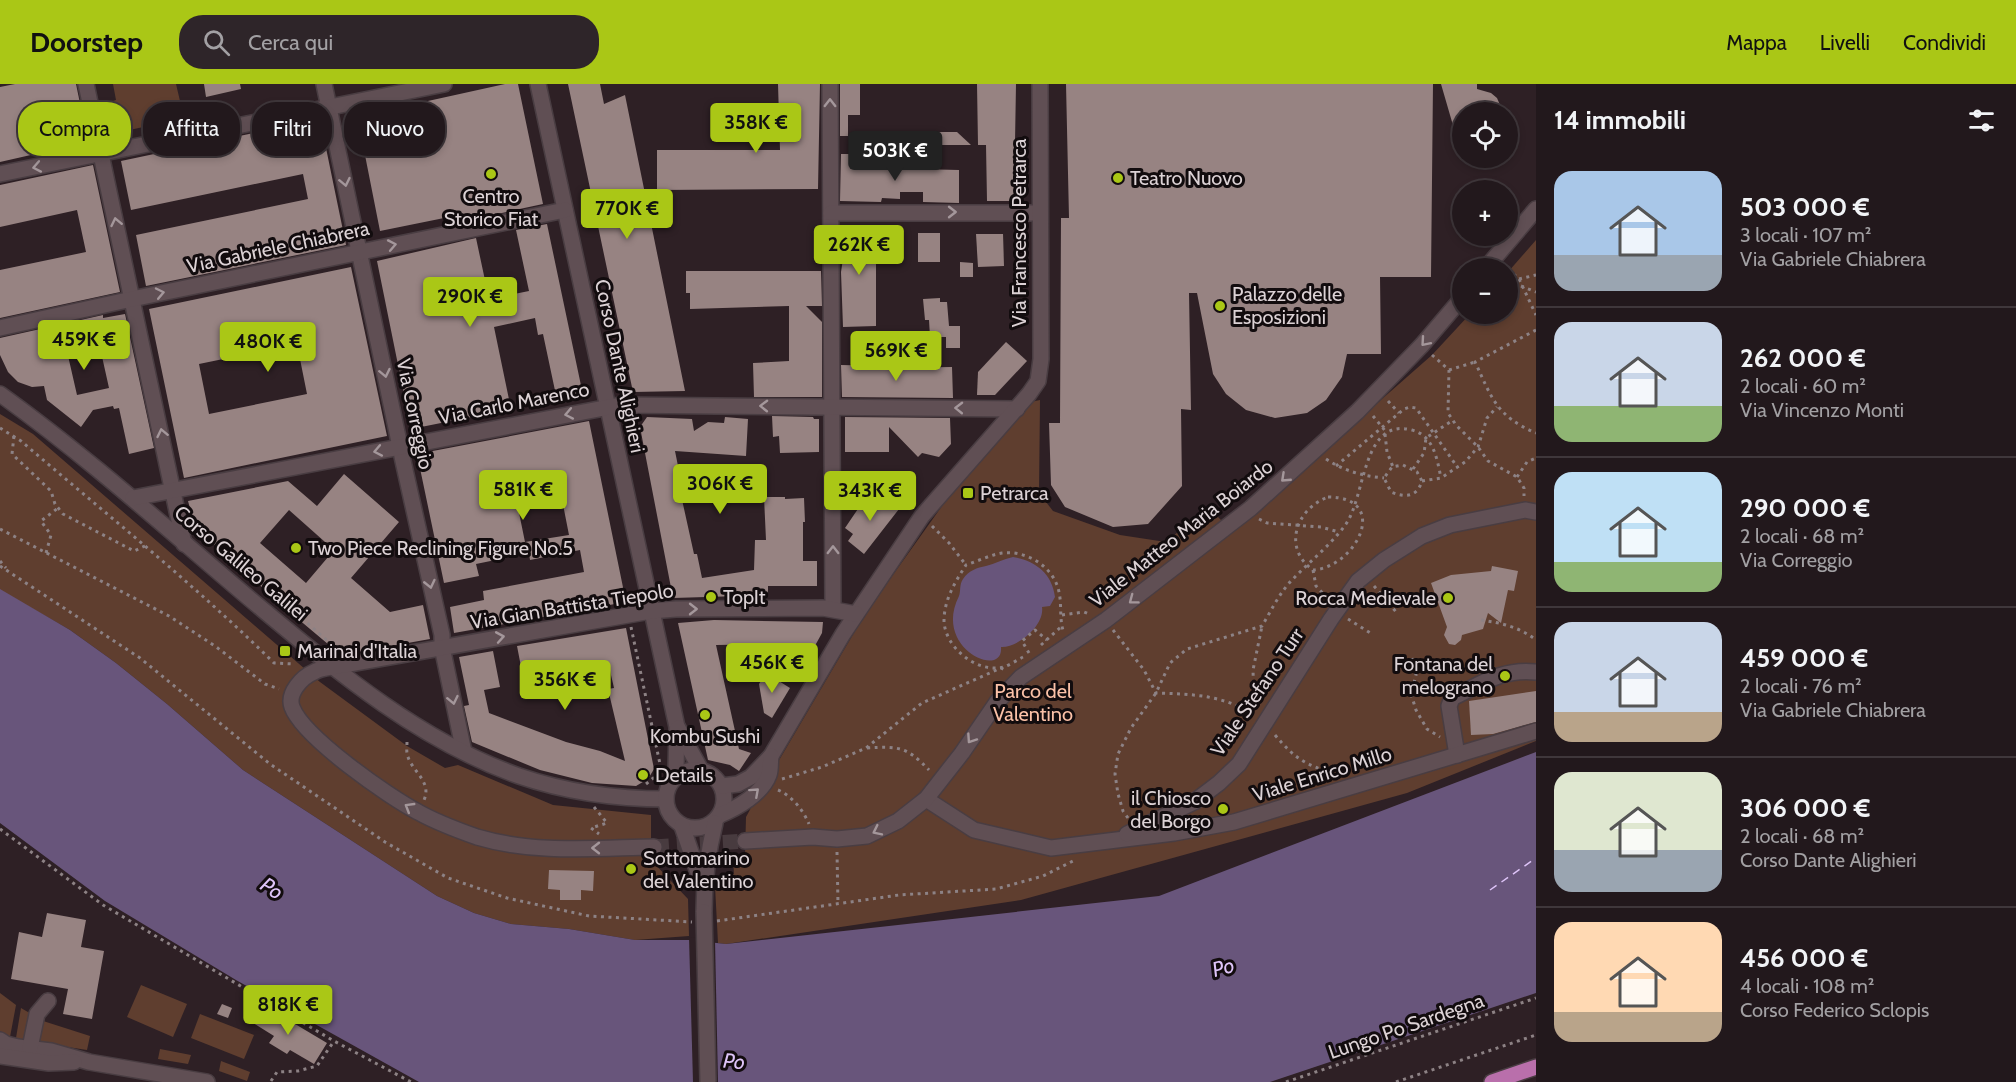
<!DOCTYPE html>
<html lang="it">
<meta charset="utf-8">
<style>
:root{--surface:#22181c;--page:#2e2529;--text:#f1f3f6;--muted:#a2a0a3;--line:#3f373b;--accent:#aac716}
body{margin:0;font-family:Cabin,sans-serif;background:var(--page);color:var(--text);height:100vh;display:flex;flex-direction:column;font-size:22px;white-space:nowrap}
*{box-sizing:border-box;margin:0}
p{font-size:20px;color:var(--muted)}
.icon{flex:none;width:33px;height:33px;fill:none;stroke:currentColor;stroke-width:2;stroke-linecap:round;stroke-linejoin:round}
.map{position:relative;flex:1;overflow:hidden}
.sheet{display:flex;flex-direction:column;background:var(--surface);width:480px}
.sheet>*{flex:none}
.top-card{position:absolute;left:18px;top:18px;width:570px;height:54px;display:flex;gap:12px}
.controls{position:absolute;left:1452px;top:18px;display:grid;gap:12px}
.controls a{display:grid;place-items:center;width:66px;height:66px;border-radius:50%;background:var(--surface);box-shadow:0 3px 9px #0003,0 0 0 2px var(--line);font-size:30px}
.price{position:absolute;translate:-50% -51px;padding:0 14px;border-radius:6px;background:var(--accent);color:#111;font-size:20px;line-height:39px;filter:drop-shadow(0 2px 3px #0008)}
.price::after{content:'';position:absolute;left:50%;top:36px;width:18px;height:14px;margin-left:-9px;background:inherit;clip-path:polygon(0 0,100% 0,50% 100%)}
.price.on{background:#222;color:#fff}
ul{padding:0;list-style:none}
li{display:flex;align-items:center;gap:18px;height:150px;padding:0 18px}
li+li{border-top:2px solid var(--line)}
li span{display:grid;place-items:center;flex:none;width:168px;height:120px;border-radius:18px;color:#555}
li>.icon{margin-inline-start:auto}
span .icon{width:72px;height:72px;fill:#fffc;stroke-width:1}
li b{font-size:26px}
h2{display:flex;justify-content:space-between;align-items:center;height:72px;padding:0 18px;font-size:26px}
.tag{padding:0 21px;border-radius:24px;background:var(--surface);box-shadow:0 3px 9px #0003,0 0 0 2px var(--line);font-size:21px;line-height:54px}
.tag.on{background:var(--accent);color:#111}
header{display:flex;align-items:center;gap:36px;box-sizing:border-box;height:84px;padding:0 30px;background:var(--accent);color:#111}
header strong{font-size:28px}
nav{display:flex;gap:33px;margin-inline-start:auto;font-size:21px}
.search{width:420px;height:54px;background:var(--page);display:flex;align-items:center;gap:15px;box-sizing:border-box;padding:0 21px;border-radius:24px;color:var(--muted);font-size:22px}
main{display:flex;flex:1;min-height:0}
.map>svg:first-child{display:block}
.green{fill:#5f3e2f}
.water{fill:#68557b}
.pier{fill:#2e2025}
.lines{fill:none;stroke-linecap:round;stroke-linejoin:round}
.ferry{stroke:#dec4f8;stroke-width:1.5;stroke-dasharray:8 6;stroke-linecap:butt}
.building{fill:#978382;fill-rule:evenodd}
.minor-tunnel{stroke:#483b3f;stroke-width:15;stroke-dasharray:15 8;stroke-linecap:butt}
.minor-casing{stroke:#493d42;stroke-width:18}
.major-casing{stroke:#493d42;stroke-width:18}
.path{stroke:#8d8285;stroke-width:3;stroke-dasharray:3 4.5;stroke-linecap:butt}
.minor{stroke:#604f54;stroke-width:15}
.major{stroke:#b96fab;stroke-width:15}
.minor-bridge-casing{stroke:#493d42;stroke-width:18;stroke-linecap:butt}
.minor-bridge{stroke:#604f54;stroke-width:15}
.oneway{stroke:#a4979b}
.poi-dot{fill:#aac716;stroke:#120c0e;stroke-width:2}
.labels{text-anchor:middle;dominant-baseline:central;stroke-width:6;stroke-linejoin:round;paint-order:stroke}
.poi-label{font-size:20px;fill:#dcd2d5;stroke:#120c0e;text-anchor:start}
.street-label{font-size:20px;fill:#dcd2d5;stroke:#120c0e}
.park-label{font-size:20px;fill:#fbc1a7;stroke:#120c0e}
.water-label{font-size:21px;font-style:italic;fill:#dec4f8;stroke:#120c0e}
</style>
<header>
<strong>Doorstep</strong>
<div class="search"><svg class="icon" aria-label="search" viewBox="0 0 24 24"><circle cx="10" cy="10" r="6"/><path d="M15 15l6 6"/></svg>Cerca qui</div>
<nav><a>Mappa</a><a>Livelli</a><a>Condividi</a></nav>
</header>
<main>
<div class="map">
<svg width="1536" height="998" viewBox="0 0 1536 998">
<rect width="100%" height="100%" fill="#2e2025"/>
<g class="green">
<path d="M113 0H176L184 34 116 49 109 18 116 16Z"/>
<path d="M1536 156V657L1407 709 1021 816 726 860 718 859 715 802 725 801V791L734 790 733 774 745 772 746 733 752 722 865 530 952 408 1026 319 1040 316 1039 409 1053 427 1120 451 1166 458 1208 423 1232 447 1432 271 1470 230H1508V188Z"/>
<path d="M0 330 33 350 320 598 407 662 445 684 458 681 553 721 651 731V776L688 815 689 852 635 856 569 845 511 840 474 829 437 812 243 686 167 620 116 579 70 546 0 506Z"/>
<path d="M141 901 187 920 173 953 127 933Z"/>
<path d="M0 909 16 921 10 953 0 947Z"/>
<path d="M21 924 33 931 25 956 16 954Z"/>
<path d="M200 930 254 951 244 975 191 954Z"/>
<path d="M40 936 90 952 87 966 35 958Z"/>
<path d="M160 965 191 971 188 980 158 975Z"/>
<path d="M221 977 250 988 247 997 219 987Z"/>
</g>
<g class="water">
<path d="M1013 473C1035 477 1052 489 1055 513L1050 522 1042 523C1045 541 1018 564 1001 563 1004 596 932 565 959 512 961 507 959 501 963 495 969 486 977 484 986 482 995 480 1003 475 1013 473Z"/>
<path d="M0 505 70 546 116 579 167 620 243 686 437 812 474 829 511 840 569 845 635 856H689L726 860 1159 812 1536 668V909L1270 998H419L236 896 105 817 0 739Z"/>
</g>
<path class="pier" d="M689 853 715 856 718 998H693Z"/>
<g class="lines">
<path class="ferry" d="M1490 806 1536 774"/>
</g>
<g class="building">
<path d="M15 0H76L88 58 0 78V3Z"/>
<path d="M204 0H240L241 5 206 13Z"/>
<path d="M505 0H518L543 120 455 139 454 132 380 147 363 61 350 64 344 34 368 28 369 30Z"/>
<path d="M568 0H600L604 20 625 11 685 307 633 308Z"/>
<path d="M778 0H820L818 105 657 106V66H780Z"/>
<path d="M840 0H860V31H848V52H840Z"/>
<path d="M977 0H1016L1014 117H987L986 61H978Z"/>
<path d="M1066 0H1433L1431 193H1380L1381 270H1347L1342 293 1326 316 1307 329 1275 334 1246 326 1226 310 1213 290 1197 209H1189L1191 326 1181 325 1182 402 1148 440 1113 443 1065 423 1051 401 1049 339H1060L1061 134H1069Z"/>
<path d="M1441 0H1477V5L1491 9 1497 14 1503 28H1462V62H1459Z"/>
<path d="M320 35 346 161 146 202 136 151 308 115 303 90 131 126 121 77Z"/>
<path d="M909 48H957L971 61H909Z"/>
<path d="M841 70H865V79H878V84L959 86V119L923 118V108H900V115L882 114 881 118 840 117Z"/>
<path d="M93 81 120 208 0 234V186L86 168 77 126 0 143V101Z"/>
<path d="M547 140 583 311 557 316 543 250 538 251 535 234 494 243 511 325 411 345 377 177 476 154 489 215 529 207 516 146Z"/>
<path d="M844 141 876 142V242L843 243 841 188 843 175Z"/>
<rect x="918" y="149" width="22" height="29"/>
<path d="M976 150H1003L1004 182 978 183Z"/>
<path d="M960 178 973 179V193H960Z"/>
<path d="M351 183 387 352 184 394 149 225ZM297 260 307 310 209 330 199 280Z"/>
<path d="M686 187H821L822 222H806L822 238V313H754L753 279 789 277V222L690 225V209H686Z"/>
<path d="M940 214V218H947L949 242H960V264H946V253H930L929 236H925L923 215Z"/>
<path d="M125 230 154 364 129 370 119 324 114 325 113 322 93 326 81 343 47 316 44 302 32 303 18 298 8 288 0 271V254L103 231V234ZM97 250 109 304 77 311 66 263 73 262 72 256Z"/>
<path d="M1006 258 1027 277 995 311H977L978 288Z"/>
<path d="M841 281 887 282V284L952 283 953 314 842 313Z"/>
<path d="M772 332 813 333 814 335H819V368L780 369 779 352 773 353Z"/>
<path d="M647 333 692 335 694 347 708 338 724 339 725 333 748 335 746 372 675 367 682 402H679L694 470H697L702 494 754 486 755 456H766L764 413H785V415L804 414 805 438H803V477H817V502H768V511L673 514 640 343Z"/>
<path d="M845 333 950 334 951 360 939 373 922 369 918 373 889 343V368H845Z"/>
<path d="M589 337 626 518 454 549 450 523 484 516 483 507 584 488 580 466 530 476 529 469 476 480 479 492 444 499 417 370ZM558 395 569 451 525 458 514 404Z"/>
<rect x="738" y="385" width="16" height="13"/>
<rect x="879" y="388" width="16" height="16"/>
<path d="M344 390 399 438 351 494 390 528 423 521 430 555 341 571 285 524 195 443 188 417 288 397 317 422ZM289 426 334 466 306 499 260 459Z"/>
<path d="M879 410 899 425 864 470 848 457 853 450 845 444 864 416 880 417Z"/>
<path d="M1492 482 1518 487 1514 507 1508 506 1501 539 1488 529 1483 545 1462 551 1461 556 1455 561 1449 560 1444 551 1447 543 1431 499 1451 491 1491 487Z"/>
<path d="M714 536 823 538 822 549 806 578 782 560 716 561 739 665 751 669 739 687 730 681 708 676 678 539Z"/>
<path d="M626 544 654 685 648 695 636 702 592 699 540 686 472 658 464 622 469 621 459 573 493 567 500 603 484 606 489 629 566 658 600 667 625 677 608 605 614 604 608 578 523 593 517 562Z"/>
<path d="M766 589 790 604 772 634 764 629 759 600Z"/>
<path d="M1536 607V638L1493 650 1471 651 1469 617Z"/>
<path d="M549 786 594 787 593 807 581 806V816H560V806L548 805Z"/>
<path d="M47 829 86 836 81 863 104 867 92 935 63 930 68 905 11 895 19 848 42 853Z"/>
<path d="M222 920 232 924 228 934 217 930Z"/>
<path d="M252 921 282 939 285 934 327 959 314 980 290 966 287 970 269 959 274 952 245 934Z"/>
</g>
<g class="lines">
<path class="minor-tunnel" d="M654 763 745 757"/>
<defs>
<g id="minor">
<path d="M86 0 184 460"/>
<path d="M324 0 403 377 442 551V563L464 668"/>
<path d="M538 0 677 643 676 685 674 695"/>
<path d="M830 0 833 525"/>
<path d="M0 90 444 0"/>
<path d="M831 129H1040"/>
<path d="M1486 184 1536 125"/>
<path d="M0 244 132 215 565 126"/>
<path d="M0 310C92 376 176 453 262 525 340 590 422 658 519 692 566 708 617 715 666 715"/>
<path d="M133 414 620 321 1017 325"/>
<path d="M678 644 701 686"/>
<path d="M1457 671 1449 622 1452 614C1481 600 1503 584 1536 588"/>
<circle cx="695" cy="715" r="29"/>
<path d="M722 702 738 700 751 693 771 672 843 550 922 432 1029 310 1038 297 1041 275 1040 0"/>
<path d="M926 715 974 746 1051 764 1174 749 1234 738 1536 647"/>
<path d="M720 731C737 724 762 710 769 691 771 686 770 678 771 672"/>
<path d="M682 742 702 800"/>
<path d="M1127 750 1194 718 1219 699 1239 680 1331 535 1358 497 1384 476 1422 452 1450 441 1525 426 1536 428"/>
<path d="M745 757 813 753 837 755 867 752 898 737 926 715 962 669 997 618 1021 593 1106 536 1251 424 1357 328 1422 261 1462 214"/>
<path d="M654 763C595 764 534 770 477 753 457 746 436 738 418 728 389 713 303 653 292 623 287 609 302 593 314 588 319 585 326 584 332 583L651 527 676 525 823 524 856 530"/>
<path d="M704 828C704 798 708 768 715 739"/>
<path d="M0 956 6 960 18 963 51 967 89 978 207 998"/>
<path d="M30 964 37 930 48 917"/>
<path d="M0 972 49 979 74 978"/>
</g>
<path id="major" d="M1492 998 1536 983"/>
</defs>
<use href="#minor" class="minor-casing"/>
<use href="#major" class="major-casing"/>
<g class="path">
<path d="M1508 185 1519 195 1536 231"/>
<path d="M1519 195 1536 191"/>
<path d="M1521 202 1536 208"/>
<path d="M1536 246 1475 278C1492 314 1496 332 1536 349"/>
<path d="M1432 271 1449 286 1448 329 1456 341 1478 363 1488 377 1517 393 1524 404V412"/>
<path d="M1449 286 1475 278"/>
<path d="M1388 317 1399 329"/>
<path d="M1373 332 1387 349"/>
<path d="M0 344 21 357C106 430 194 500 274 579L294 580"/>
<path d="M1385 350 1387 368 1393 383"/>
<path d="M14 352 12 370 51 407 55 420 63 430 134 467 145 462"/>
<path d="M1326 375C1344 387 1363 392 1384 394"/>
<path d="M1403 381 1417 388 1422 397C1417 413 1406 414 1391 408L1384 394 1392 383Z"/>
<path d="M1336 382 1404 325 1410 323 1416 324 1458 384"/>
<path d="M1413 385 1424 369 1426 354 1453 336"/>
<path d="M1517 393 1527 378 1536 374"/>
<path d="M1422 397 1441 394 1465 378 1478 363 1487 334 1497 323"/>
<path d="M1328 413C1391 413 1357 483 1313 486 1282 464 1296 425 1328 413Z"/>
<path d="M1259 435 1267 439 1321 443 1339 448"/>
<path d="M195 440 339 567"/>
<path d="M932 442 949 459 966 481"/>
<path d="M0 445 169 532 215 562 265 600 279 605"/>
<path d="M46 469 51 451 41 437 58 424"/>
<path d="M0 477 6 484"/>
<path d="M0 482 140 574 270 680 385 758 448 794 507 814 589 832 692 838"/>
<path d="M1313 486 1316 502 1328 515"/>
<path d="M1374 502 1397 529"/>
<path d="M1062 531 1084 528 1089 530"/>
<path d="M1348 535 1372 550"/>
<path d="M1481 536C1502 539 1519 543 1536 556"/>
<path d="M631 543 660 680"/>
<path d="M1113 546 1144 586 1156 609C1192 610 1225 611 1255 632"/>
<path d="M1041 561 1061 543"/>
<path d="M1029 569 1022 557 1035 546 1047 556"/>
<path d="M1023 573C1015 577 1006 584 998 584 973 586 945 562 944 537 944 516 955 498 966 481 978 477 990 471 1002 469 1027 466 1054 483 1059 508 1062 521 1059 537 1064 549"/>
<path d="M1412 574 1416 591 1411 610 1416 626 1427 645 1440 653"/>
<path d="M1249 628 1254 618 1253 586 1262 542"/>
<path d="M1275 651C1295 675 1305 680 1334 690V692"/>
<path d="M407 658C407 663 406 668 408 673 413 688 432 698 424 716"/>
<path d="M867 664C899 662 907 663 929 686"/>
<path d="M782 695 822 683 866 664 922 619 1001 584 1007 587"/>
<path d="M646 700 662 687"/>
<path d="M778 706C792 712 803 726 809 740"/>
<path d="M594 723 607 739 591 744 599 750"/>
<path d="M1128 734 1123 727 1118 710 1115 690 1118 670 1131 644 1156 609 1170 579 1187 565 1262 542C1271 527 1280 508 1292 496 1310 477 1331 461 1346 440 1366 411 1362 333 1412 346 1434 352 1437 375 1441 394"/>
<path d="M0 745 103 821 334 957 411 998"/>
<path d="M837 768 838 820"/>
<path d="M717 837 899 811 996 805 1043 792 1075 776"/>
<path d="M271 997 277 988 298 987 317 982 334 957"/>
<path d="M1286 998 1536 914"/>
<path d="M1396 998 1536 951"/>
</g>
<use href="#minor" class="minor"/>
<use href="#major" class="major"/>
<defs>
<path id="minor-bridge" d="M704 828 708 998"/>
</defs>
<use href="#minor-bridge" class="minor-bridge-casing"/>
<use href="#minor-bridge" class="minor-bridge"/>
</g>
<defs><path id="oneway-chevron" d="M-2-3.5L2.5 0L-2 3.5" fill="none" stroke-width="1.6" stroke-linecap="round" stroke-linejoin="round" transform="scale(1.5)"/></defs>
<g class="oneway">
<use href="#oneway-chevron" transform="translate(830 19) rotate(-90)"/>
<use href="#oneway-chevron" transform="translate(37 83) rotate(169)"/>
<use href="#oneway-chevron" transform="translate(345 98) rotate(78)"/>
<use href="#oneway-chevron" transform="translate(952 128)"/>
<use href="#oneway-chevron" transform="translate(116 138) rotate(-102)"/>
<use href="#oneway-chevron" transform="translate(392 161) rotate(-11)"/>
<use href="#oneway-chevron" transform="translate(160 209) rotate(-12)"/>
<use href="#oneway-chevron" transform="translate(1425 258) rotate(131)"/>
<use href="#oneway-chevron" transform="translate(385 289) rotate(78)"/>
<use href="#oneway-chevron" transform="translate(764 322) rotate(-179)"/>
<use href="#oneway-chevron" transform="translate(959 324) rotate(-179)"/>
<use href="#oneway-chevron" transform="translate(569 330) rotate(169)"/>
<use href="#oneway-chevron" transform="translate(162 349) rotate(-102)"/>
<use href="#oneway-chevron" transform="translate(378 367) rotate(169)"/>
<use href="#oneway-chevron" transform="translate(1285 394) rotate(137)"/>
<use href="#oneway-chevron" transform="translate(833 466) rotate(-90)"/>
<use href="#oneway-chevron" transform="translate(430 500) rotate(77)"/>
<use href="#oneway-chevron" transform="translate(1133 516) rotate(143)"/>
<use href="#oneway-chevron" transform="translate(693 525)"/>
<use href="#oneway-chevron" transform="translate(500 553) rotate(-10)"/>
<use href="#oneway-chevron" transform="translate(453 616) rotate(78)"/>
<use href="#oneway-chevron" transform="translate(971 655) rotate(124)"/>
<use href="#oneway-chevron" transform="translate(755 708) rotate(-42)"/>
<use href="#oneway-chevron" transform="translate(409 723) rotate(-149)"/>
<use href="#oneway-chevron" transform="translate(877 747) rotate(154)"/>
<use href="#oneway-chevron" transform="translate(596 764) rotate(180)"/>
</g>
<g class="poi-dot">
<circle cx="491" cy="90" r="6"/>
<circle cx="1118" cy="94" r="6"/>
<circle cx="1220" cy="222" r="6"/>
<rect x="962" y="403" width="12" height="12" rx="3"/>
<circle cx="296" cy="464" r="6"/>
<circle cx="711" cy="513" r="6"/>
<circle cx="1448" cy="514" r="6"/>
<rect x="279" y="561" width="12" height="12" rx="3"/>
<circle cx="1505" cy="592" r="6"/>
<circle cx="705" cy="631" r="6"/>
<circle cx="643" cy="691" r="6"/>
<circle cx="1223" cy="725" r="6"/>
<circle cx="631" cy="785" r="6"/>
</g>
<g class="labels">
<g class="poi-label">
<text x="1130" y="94">Teatro Nuovo</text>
<text x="491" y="112" text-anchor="middle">Centro<tspan x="491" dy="23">Storico Fiat</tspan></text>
<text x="1232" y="210">Palazzo delle<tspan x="1232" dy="23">Esposizioni</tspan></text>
<text x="980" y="409">Petrarca</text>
<text x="308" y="464">Two Piece Reclining Figure No.5</text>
<text x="723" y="513">TopIt</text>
<text x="1436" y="514" text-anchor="end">Rocca Medievale</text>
<text x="297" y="567">Marinai d'Italia</text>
<text x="1493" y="580" text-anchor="end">Fontana del<tspan x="1493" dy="23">melograno</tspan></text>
<text x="705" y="652" text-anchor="middle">Kombu Sushi</text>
<text x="655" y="691">Details</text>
<text x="1211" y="714" text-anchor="end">il Chiosco<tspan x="1211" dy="23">del Borgo</tspan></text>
<text x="643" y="774">Sottomarino<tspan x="643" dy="23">del Valentino</tspan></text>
</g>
<g class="street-label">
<text transform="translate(1019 149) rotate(-90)">Via Francesco Petrarca</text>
<text transform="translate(278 163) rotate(-12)">Via Gabriele Chiabrera</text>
<text transform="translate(620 282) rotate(78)">Corso Dante Alighieri</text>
<text transform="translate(514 319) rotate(-11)">Via Carlo Marenco</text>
<text transform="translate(415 330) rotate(78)">Via Correggio</text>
<text transform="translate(1181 449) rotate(-38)">Viale Matteo Maria Boiardo</text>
<text transform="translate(241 479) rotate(40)">Corso Galileo Galilei</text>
<text transform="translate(572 522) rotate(-9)">Via Gian Battista Tiepolo</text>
<text transform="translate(1257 608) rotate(-56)">Viale Stefano Turr</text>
<text transform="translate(1322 690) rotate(-17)">Viale Enrico Millo</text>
<text transform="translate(1406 942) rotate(-19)">Lungo Po Sardegna</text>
</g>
<g class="park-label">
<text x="1033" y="607">Parco del<tspan x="1033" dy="23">Valentino</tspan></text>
</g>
<g class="water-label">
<text transform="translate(272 804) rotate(33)">Po</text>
<text transform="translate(1223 883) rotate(-16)">Po</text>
<text transform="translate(734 977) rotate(5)">Po</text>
</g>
</g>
</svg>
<div class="controls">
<a><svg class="icon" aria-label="locate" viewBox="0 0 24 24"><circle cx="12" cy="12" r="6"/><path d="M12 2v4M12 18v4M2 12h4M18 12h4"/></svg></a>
<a>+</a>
<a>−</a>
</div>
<b class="price" style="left:756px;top:70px">358K €</b>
<b class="price on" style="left:895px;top:98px">503K €</b>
<b class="price" style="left:627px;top:156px">770K €</b>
<b class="price" style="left:859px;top:192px">262K €</b>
<b class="price" style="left:470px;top:244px">290K €</b>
<b class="price" style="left:84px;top:287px">459K €</b>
<b class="price" style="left:268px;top:289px">480K €</b>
<b class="price" style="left:896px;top:298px">569K €</b>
<b class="price" style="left:720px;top:431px">306K €</b>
<b class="price" style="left:523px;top:437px">581K €</b>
<b class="price" style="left:870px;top:438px">343K €</b>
<b class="price" style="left:772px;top:610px">456K €</b>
<b class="price" style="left:565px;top:627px">356K €</b>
<b class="price" style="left:288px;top:952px">818K €</b>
<div class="top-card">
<a class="tag on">Compra</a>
<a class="tag">Affitta</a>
<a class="tag">Filtri</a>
<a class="tag">Nuovo</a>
</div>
</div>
<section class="sheet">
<h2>14 immobili<svg class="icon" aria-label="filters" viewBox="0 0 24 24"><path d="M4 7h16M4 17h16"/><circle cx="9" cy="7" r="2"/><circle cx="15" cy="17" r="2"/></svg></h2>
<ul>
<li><span style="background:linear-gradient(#a9c7e8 70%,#9aa5b1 0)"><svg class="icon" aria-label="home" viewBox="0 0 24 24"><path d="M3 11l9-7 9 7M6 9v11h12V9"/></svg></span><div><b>503 000 €</b><p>3 locali · 107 m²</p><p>Via Gabriele Chiabrera</p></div></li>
<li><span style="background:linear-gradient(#c9d6e8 70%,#8fb573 0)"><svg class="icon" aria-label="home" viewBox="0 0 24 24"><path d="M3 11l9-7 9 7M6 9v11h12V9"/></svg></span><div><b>262 000 €</b><p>2 locali · 60 m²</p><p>Via Vincenzo Monti</p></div></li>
<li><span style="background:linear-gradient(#bfe0f5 75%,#8fb573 0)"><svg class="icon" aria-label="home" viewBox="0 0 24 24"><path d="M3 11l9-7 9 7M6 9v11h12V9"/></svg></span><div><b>290 000 €</b><p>2 locali · 68 m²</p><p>Via Correggio</p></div></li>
<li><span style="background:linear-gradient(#c9d6e8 75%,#b9a48a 0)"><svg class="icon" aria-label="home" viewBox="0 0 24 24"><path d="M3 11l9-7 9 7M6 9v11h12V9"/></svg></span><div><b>459 000 €</b><p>2 locali · 76 m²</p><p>Via Gabriele Chiabrera</p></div></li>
<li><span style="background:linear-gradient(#dfe7d0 65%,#9aa5b1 0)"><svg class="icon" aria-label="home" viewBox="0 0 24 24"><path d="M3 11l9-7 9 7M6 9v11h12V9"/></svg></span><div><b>306 000 €</b><p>2 locali · 68 m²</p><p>Corso Dante Alighieri</p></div></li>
<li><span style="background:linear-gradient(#ffd9b3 75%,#b9a48a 0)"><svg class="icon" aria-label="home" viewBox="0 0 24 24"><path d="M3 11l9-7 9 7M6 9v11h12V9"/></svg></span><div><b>456 000 €</b><p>4 locali · 108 m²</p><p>Corso Federico Sclopis</p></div></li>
</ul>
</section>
</main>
